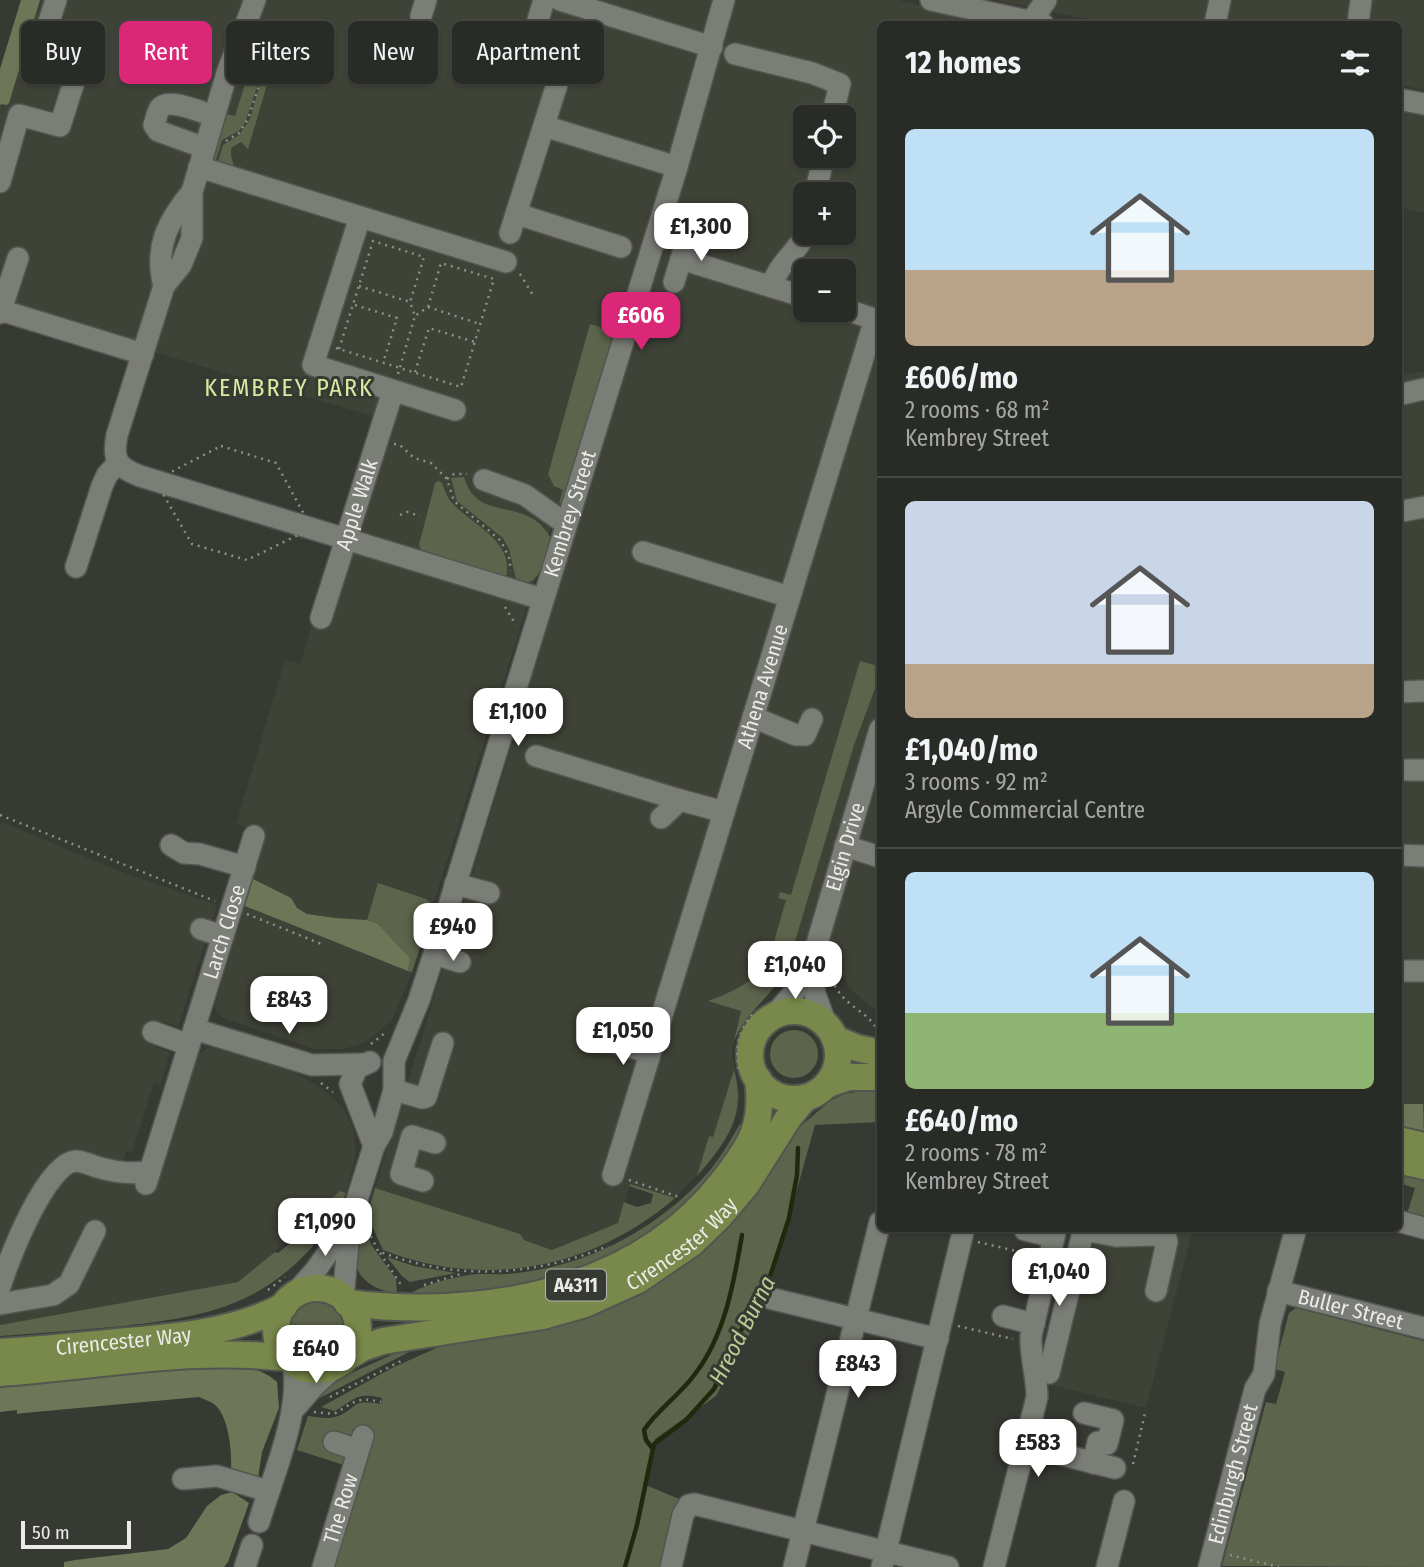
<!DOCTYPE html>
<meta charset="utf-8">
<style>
:root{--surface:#292b26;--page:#353732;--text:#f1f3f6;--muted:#a5a7a7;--line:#454743;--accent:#db2777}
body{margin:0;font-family:"Fira Sans Condensed",sans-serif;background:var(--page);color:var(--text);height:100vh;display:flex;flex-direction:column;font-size:26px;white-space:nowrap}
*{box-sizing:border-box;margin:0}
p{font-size:23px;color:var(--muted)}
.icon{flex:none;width:38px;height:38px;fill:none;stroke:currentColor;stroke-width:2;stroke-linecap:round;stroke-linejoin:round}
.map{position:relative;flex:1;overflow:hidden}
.side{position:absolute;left:877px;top:21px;width:525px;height:1211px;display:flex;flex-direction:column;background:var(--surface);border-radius:10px;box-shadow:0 2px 5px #0004,0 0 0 2px var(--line)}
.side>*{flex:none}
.guide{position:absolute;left:21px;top:21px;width:665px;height:63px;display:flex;gap:14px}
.controls{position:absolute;left:793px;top:105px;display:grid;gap:14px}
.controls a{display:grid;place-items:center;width:63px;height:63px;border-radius:10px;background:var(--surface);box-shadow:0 2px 5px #0004,0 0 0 2px var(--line);font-size:35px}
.scale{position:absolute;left:21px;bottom:18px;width:110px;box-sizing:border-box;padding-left:7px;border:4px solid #eaebe8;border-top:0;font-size:19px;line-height:24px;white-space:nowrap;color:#eaebe8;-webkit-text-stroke:5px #373933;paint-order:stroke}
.price{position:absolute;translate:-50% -60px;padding:0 16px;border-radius:14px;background:#fff;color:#222;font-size:23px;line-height:46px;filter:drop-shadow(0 2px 4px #0008)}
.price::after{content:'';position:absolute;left:50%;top:42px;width:21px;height:16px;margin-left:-10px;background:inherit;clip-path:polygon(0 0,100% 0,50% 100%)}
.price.active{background:var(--accent);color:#fff}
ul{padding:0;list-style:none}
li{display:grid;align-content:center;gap:14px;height:371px;padding:0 28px}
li+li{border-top:2px solid var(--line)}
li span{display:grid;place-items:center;height:217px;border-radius:10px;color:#555}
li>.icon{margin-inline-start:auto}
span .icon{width:126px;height:126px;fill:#fffc;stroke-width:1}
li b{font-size:30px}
h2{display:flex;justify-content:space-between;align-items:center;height:84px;padding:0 28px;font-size:30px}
.chip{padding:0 24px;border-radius:10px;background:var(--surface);box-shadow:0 2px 5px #0004,0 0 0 2px var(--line);font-size:24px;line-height:63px}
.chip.active{background:var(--accent);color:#fff}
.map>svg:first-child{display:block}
.built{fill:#3f4337;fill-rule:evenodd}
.green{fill:#5d644c}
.forest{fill:#6d7758}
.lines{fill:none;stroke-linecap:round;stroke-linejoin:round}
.stream{stroke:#21290d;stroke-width:4.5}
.minor-casing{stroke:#535550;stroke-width:24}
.major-casing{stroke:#535550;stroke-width:30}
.path{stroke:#8d8f8a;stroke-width:2.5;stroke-dasharray:2 5;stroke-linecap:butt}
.minor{stroke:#7b7d77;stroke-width:21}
.major{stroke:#79894b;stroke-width:26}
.labels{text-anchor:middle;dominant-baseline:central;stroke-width:6;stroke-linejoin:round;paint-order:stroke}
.shield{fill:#373933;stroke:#b4b6b2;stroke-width:2}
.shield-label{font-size:19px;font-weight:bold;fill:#eaebe8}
.street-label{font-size:21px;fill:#eaebe8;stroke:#373933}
.water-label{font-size:23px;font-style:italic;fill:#bacb94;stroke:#373933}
.quarter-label{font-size:24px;letter-spacing:2px;fill:#d4eba0;stroke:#373933}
</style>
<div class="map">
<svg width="1424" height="1567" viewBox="0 0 1424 1567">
<rect width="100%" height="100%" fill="#373933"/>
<g class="built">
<path d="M21 0H716L714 11 564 505 559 504 412 972 392 1020 366 1042 343 1049H314L223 1018 216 1011 215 1004 266 835 236 824 285 660 300 664 376 417 0 307V69Z"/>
<path d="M731 0H898L996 24H880V1014L849 988 840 969 835 952 797 941 787 968 776 985 746 1017 734 1041 732 1052 739 1095 737 1113 732 1128 709 1163 675 1198 630 1184 618 1223 552 1250 524 1240 520 1234 375 1188 502 778 570 540ZM805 117H844V156H805ZM805 194H844V233H805ZM805 271H844V310H805Z"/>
<path d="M997 0H1424V90L1398 84V24H1112Z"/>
<path d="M1398 107 1424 112V213L1398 207Z"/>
<path d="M1424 371V1123L1398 1118V376Z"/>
<path d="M2 822 114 869 217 905 179 1024 177 1026 164 1022 159 1034 156 1047 170 1053 160 1085 154 1083 132 1152 126 1151 118 1180 154 1192 196 1055 210 1047 294 1072 324 1090 343 1108 353 1129 356 1153 346 1193 340 1191 259 1266 238 1282 0 1325V828Z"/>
<path d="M1089 1229H1193L1146 1408 1051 1385Z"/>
</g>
<g class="green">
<path d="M261 30 269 31V51L245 123 239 131 222 140 215 163 212 157 226 114 235 116 259 40 250 37Z"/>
<path d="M271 53V71L248 149 241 142 231 148V156L236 172 217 165 223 145 239 135 250 119 262 77Z"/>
<path d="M590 324 616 331 564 505 559 503 563 490 554 486 548 474Z"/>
<path d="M464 477C478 525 525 494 550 537 546 552 544 576 528 583L516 579 509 549 503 538 457 501 451 478Z"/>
<path d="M439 481 442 483C445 490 447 498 452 503 473 526 517 542 505 580L422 553 419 545 435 483Z"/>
<path d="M880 650V675L854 745 787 968C772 997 748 1009 734 1041L741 1011 708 1001C729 994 752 982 767 966L786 900 778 898 780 892 791 895 860 661 875 665Z"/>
<path d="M378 883 426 899 434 905 412 972 408 971 410 958 378 924 367 920Z"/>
<circle cx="794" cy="1054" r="24"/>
<path d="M734 1070C747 1115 726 1143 697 1176L709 1136 713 1137Z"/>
<path d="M880 1088V1122L815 1125 764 1307 716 1396 655 1439 643 1484 684 1501 669 1567H331L372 1434 345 1455 347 1466 297 1450 308 1416C317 1417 329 1420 338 1416 360 1407 349 1399 381 1404L382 1398C357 1392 355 1399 335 1411L321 1407 392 1368 445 1344 530 1329 789 1136 830 1101 844 1094Z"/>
<path d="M740 1124H743L734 1148 672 1221 604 1264 486 1293 409 1295C423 1284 452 1278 469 1275 481 1273 495 1275 507 1274 585 1268 660 1229 711 1169 722 1155 731 1139 740 1124Z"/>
<path d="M1398 1170 1424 1176V1221L1406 1217 1415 1188 1398 1183Z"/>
<path d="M630 1184 675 1198C593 1269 484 1290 383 1250L367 1215 375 1188 520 1234 524 1240 552 1250 618 1223 624 1202 637 1207 651 1203 653 1194 629 1186Z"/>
<path d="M340 1191 346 1193C338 1214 326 1230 312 1247 257 1308 201 1317 124 1326 82 1330 41 1333 0 1336V1325L238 1282 275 1252 278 1253 309 1228 308 1220Z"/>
<path d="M359 1225 364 1226 372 1246 396 1279 397 1293C378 1292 357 1280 355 1260 354 1249 358 1236 359 1225Z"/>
<path d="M387 1257 414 1266 456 1273 410 1282 402 1276Z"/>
<circle cx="317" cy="1328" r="26"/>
<path d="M1296 1308 1424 1341V1567L1222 1566 1266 1402 1276 1404 1285 1372 1274 1369 1289 1313Z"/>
<path d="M412 1346 413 1350 312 1402 326 1384Z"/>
</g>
<g class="forest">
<path d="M21 0H40L9 103 7 105 1 104 0 106V69Z"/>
<path d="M253 879 291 898 297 908 307 914 335 918 367 920 378 924 410 958 408 971 245 906Z"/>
<path d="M1398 1104H1423L1424 1136 1398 1131Z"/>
<path d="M175 1367C208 1367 252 1358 277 1382L279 1408 262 1452 258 1478 231 1469C232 1452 229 1416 214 1404 210 1401 203 1399 199 1397L24 1413 17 1414V1410L0 1412V1383Z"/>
<path d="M232 1492 249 1503 228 1562 224 1567H64V1562L75 1560 168 1549 186 1538 207 1506 221 1495Z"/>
</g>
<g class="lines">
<g class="stream">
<path d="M653 1449 646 1440 644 1430C658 1409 680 1395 695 1374 725 1335 734 1282 742 1235"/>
<path d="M625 1567 637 1525 654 1444 686 1420 714 1389 738 1335 765 1292 789 1218 797 1175 798 1148"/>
</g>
<defs>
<g id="minor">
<path d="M255 0 227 73 192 192V238L181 265 164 286 117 435C112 460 117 467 140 476L542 599"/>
<path d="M560 0 712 47"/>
<path d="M931 0 1043 24"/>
<path d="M421 16 426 0"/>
<path d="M1031 22 1046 0"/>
<path d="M1215 24 1220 0"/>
<path d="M1358 24 1361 0"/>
<path d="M531 43 544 0"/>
<path d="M735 54 812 73 840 84 832 117"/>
<path d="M1398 99 1424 104"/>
<path d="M544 126 677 167"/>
<path d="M205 148 158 131 154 125C156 120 157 112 160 108 168 97 203 113 214 116"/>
<path d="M199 167 506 262"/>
<path d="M0 182 19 115 60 126 84 50 44 37 56 0"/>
<path d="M815 194 824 156"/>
<path d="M517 214 621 247"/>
<path d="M360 217 313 365 455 410"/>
<path d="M510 233 558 81"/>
<path d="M681 259 805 297"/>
<path d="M674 282 689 233"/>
<path d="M164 286C154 248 167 222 192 192"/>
<path d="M772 287C777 264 797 253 806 233"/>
<path d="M844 309 880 321"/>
<path d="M0 310 143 354"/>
<path d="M0 313 18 258"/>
<path d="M1398 395 1424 389"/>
<path d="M484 480 525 495 566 524"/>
<path d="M1398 512 1424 507"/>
<path d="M643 552 790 597"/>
<path d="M76 567 102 486 107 475 118 463"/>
<path id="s1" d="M321 618 393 391"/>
<path d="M1398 692 1424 691"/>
<path d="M753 717 796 735H805L812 719"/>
<path d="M536 756 680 800"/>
<path d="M1398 770H1424"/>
<path d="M661 818 680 800 724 812"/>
<path d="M171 845 184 853 200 854 245 867"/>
<path d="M845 846 880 857"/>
<path d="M1398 855 1424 856"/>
<path d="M455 884 489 893"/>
<path d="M201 929 223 936"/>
<path d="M434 954 460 962"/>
<path d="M811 964 815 994 827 1027"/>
<path d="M1398 971H1424"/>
<path id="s2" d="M772 1018 795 991 811 964 880 729"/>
<path d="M194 1029 312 1065 364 1064"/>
<path d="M153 1032 189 1045"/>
<path d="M609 1041 650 1053"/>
<path d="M370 1062 357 1068 350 1084 374 1146"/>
<path d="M394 1090 422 1098 426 1097 443 1043"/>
<path id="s3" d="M613 1175 875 319"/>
<path d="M423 1181 401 1174 412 1136 435 1143"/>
<path id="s4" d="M146 1184 254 836"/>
<path d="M1398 1221 1424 1228"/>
<path d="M1025 1230 1054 1237"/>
<path d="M1083 1230 1116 1236 1160 1235 1166 1237 1167 1242 1156 1291"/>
<path d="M0 1287C8 1261 46 1162 76 1161 82 1161 91 1165 97 1167 114 1172 132 1175 150 1171"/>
<path id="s5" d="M1278 1291 1424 1328"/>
<path d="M769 1298 938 1339"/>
<path d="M290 1299 315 1271 347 1226"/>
<path id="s6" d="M343 1299 350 1222 374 1146 382 1132 394 1090V1061L419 1000 434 954 677 167 724 0"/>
<path d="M0 1304 53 1295 69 1284 95 1231"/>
<path d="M1003 1316 1034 1324"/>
<path d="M1049 1373 1084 1228"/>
<path d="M293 1410 314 1386 341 1362"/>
<path d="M1084 1413 1113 1420 1107 1444 1098 1442 1093 1463"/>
<path d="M334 1442 358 1450"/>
<path d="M1055 1453 1115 1468"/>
<path d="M183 1479 217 1476 268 1491"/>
<path d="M259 1522C273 1475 302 1411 293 1363"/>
<path d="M245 1567 252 1545"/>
<path id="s7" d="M323 1567 363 1436"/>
<path d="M671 1567 683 1515 689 1505 694 1504 948 1567"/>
<path d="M794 1567 880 1222"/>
<path d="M882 1567 964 1228"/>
<path d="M994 1567 1037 1397C1037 1376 1030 1357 1031 1336L1056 1228"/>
<path d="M1107 1567 1124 1501"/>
<path id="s8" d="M1209 1567 1255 1389 1264 1374 1270 1324 1296 1228"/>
</g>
<g id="major">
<circle cx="794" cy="1055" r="44"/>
<path d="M835 1039 857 1048 880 1053"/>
<path d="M828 1084 849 1077H880"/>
<path d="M1398 1140 1424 1146"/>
<path d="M1398 1160 1424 1166"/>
<circle cx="317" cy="1329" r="41"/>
<path d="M347 1303C483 1319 636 1294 724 1180 751 1145 764 1125 758 1079"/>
<path id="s9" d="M0 1352C39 1350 78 1346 117 1342 174 1337 233 1333 284 1306"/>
<path id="s10" d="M347 1357 362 1348 383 1341 543 1316 585 1304 638 1280 692 1243 720 1216 746 1185 789 1117 805 1098"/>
<path d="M0 1373C96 1367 192 1346 287 1358"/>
</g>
</defs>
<use href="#minor" class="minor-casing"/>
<use href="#major" class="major-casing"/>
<g class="path">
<path d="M226 141 239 133 248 119 270 52 268 39 271 26"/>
<path d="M520 274 533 295"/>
<path d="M359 286 410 302"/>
<path d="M355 305 397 318 383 363"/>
<path d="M428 307 480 324"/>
<path d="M336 348 461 387 494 279 441 263 428 307 415 316"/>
<path d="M339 349 373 241 424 257 410 302 415 316 398 374"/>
<path d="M415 372 429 328 475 342"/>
<path d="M394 444 400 445 414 458 431 463 447 479 454 501 501 541 510 560V571"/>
<path d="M221 446 276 463 305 516 300 534 247 560 192 544 163 494 169 473Z"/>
<path d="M447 479 454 474H467"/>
<path d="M400 515 407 512 420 516"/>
<path d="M505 607 516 625"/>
<path d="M0 815 215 901"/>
<path d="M247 914 324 945"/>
<path d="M832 979C842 1007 867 1009 877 1030"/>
<path d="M371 1044 385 1033"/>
<path d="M739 1069C734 1048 740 1026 756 1011"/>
<path d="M321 1083 333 1092"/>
<path d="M629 1180 679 1197"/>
<path d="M368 1230 378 1251C455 1281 532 1277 608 1246"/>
<path d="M978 1242 1033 1255"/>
<path d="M380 1253 401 1285"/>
<path d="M424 1285 464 1273"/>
<path d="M268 1290 285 1277"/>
<path d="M958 1326 1013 1339"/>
<path d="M330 1397 405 1359"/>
<path d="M314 1412 334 1414C355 1402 356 1396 381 1402"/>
<path d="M1133 1464 1145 1413"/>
<path d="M1230 1555 1279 1567"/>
</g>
<use href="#minor" class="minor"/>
<use href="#major" class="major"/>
</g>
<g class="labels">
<rect class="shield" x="546" y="1269.5" width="60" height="31" rx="5"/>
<g class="shield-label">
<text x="576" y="1285">A4311</text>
</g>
<g class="street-label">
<text stroke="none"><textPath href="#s1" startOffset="119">Apple Walk</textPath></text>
<text stroke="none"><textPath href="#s6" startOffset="821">Kembrey Street</textPath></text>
<text stroke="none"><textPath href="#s3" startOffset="511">Athena Avenue</textPath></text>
<text stroke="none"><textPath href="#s2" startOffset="189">Elgin Drive</textPath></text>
<text stroke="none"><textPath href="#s4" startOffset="264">Larch Close</textPath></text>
<text stroke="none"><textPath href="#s10" startOffset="360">Cirencester Way</textPath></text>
<text stroke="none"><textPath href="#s5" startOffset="75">Buller Street</textPath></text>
<text stroke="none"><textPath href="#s9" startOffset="124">Cirencester Way</textPath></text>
<text stroke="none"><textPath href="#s8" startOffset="96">Edinburgh Street</textPath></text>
<text stroke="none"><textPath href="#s7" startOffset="61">The Row</textPath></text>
</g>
<g class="water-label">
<text transform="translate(742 1330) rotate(-63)">Hreod Burna</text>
</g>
<g class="quarter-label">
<text x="289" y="388">KEMBREY PARK</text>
</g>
</g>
</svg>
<div class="controls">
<a><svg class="icon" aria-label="locate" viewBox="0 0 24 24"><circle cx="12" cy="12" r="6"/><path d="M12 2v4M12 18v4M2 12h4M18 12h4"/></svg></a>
<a>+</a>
<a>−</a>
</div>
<div class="scale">50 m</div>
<b class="price" style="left:701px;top:263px">£1,300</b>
<b class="price active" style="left:641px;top:352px">£606</b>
<b class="price" style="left:518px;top:748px">£1,100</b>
<b class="price" style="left:453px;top:963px">£940</b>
<b class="price" style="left:795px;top:1001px">£1,040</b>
<b class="price" style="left:289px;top:1036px">£843</b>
<b class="price" style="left:623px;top:1067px">£1,050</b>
<b class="price" style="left:325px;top:1258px">£1,090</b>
<b class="price" style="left:1059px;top:1308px">£1,040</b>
<b class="price" style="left:316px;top:1385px">£640</b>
<b class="price" style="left:858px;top:1400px">£843</b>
<b class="price" style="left:1038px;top:1479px">£583</b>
<div class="guide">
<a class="chip">Buy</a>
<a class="chip active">Rent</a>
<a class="chip">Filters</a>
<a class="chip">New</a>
<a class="chip">Apartment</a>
</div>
<section class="side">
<h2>12 homes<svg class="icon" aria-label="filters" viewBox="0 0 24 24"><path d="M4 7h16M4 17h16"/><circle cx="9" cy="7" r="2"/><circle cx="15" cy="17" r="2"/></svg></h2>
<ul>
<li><span style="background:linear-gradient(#bfe0f5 65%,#b9a48a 0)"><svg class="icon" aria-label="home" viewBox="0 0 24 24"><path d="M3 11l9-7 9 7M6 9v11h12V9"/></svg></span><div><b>£606/mo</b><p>2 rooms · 68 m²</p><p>Kembrey Street</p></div></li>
<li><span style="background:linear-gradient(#c9d6e8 75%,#b9a48a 0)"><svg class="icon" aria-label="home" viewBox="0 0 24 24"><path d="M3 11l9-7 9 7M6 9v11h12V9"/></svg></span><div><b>£1,040/mo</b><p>3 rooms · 92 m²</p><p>Argyle Commercial Centre</p></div></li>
<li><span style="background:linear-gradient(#bfe0f5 65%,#8fb573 0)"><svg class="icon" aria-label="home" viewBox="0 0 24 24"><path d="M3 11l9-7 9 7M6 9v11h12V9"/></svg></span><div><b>£640/mo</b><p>2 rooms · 78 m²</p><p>Kembrey Street</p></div></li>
</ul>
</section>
</div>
